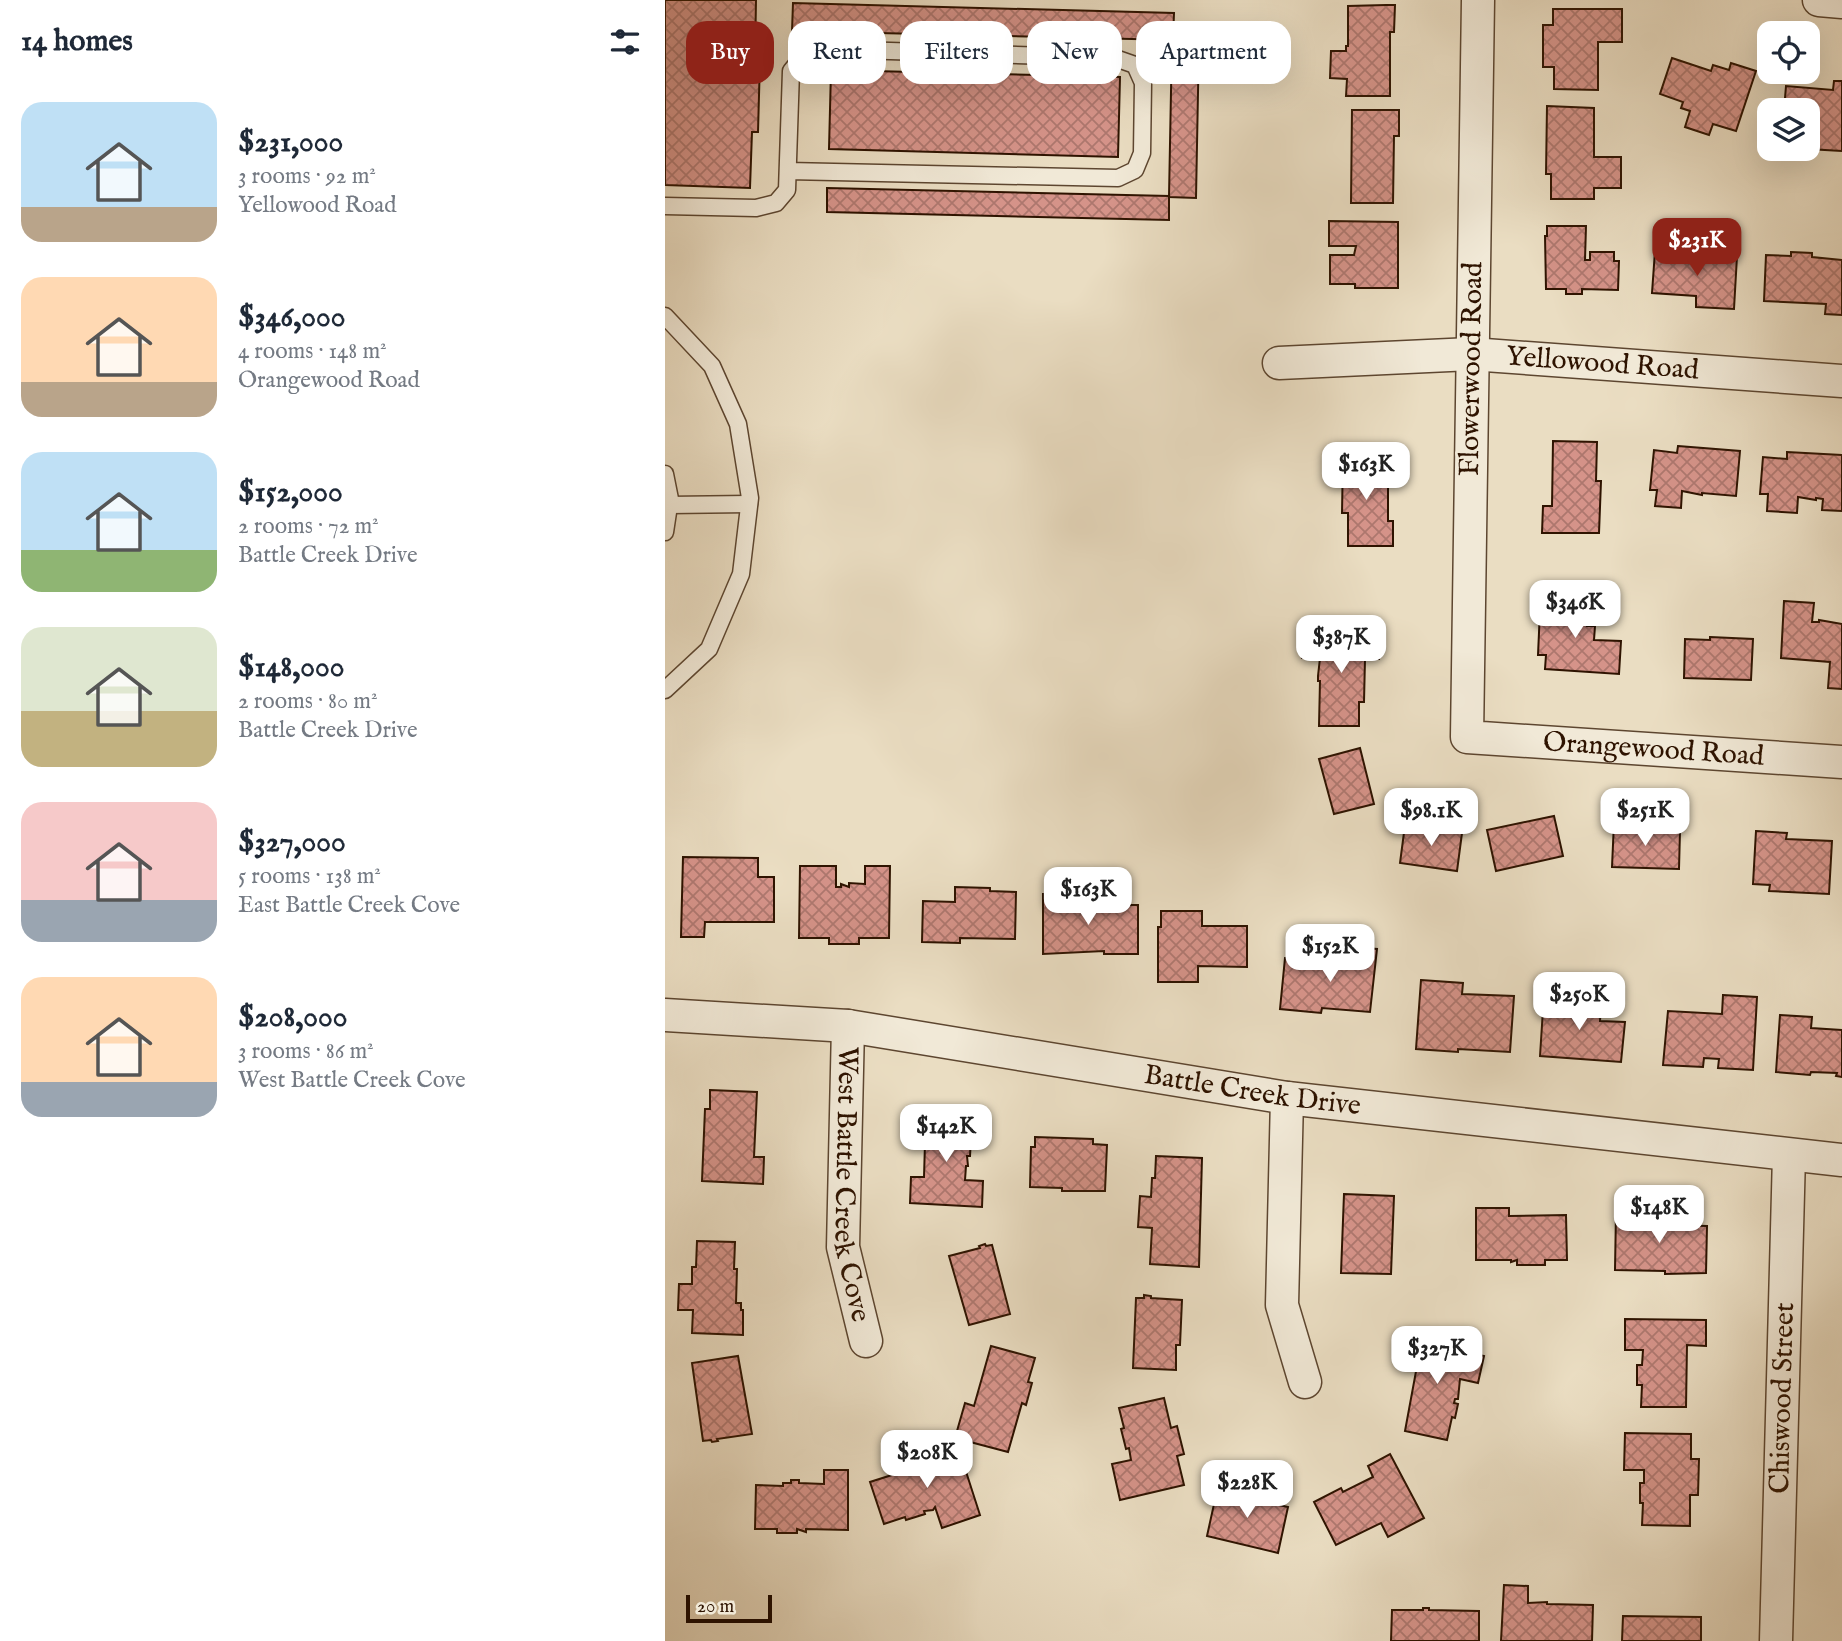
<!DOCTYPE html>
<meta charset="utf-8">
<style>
:root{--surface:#fff;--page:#f2f2f3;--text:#1f2937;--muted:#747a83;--accent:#8f2418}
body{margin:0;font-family:"IM FELL English",serif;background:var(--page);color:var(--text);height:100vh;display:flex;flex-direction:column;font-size:26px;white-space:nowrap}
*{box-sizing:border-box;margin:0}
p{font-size:23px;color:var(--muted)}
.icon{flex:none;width:38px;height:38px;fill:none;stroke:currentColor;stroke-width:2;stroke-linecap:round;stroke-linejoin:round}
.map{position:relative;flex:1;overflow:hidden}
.sheet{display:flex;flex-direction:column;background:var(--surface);width:665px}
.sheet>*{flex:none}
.hud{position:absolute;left:21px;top:21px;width:665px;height:63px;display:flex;gap:14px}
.fabs{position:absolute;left:1092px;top:21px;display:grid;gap:14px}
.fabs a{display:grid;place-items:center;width:63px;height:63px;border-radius:14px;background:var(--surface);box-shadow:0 7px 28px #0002;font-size:35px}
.scale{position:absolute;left:21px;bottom:18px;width:86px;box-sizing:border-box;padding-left:7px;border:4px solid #2e1300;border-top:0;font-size:19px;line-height:24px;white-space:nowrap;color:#2e1300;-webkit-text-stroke:5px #f1e9d7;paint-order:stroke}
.price{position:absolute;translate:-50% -60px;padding:0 16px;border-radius:14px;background:#fff;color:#222;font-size:23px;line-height:46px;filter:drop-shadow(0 2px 4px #0008)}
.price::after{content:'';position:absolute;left:50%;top:42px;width:21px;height:16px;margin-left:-10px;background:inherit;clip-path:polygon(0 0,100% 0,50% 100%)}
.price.selected{background:var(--accent);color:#fff}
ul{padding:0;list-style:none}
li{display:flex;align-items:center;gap:21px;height:175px;padding:0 21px}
li span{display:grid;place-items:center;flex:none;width:196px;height:140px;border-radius:21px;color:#555}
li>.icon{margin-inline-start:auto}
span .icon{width:84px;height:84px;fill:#fffc;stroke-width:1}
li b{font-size:30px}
h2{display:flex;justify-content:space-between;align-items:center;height:84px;padding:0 21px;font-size:30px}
.chip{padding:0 24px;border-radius:21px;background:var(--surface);box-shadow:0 7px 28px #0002;font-size:24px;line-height:63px}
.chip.selected{background:var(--accent);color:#fff}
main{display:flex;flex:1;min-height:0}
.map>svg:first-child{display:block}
.building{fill:url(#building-cross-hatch);stroke:#2e1300;stroke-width:2}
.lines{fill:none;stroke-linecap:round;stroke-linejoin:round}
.service-casing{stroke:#5d4630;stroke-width:19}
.minor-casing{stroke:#5d4630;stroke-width:35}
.service{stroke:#f1e9d7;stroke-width:16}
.minor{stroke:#f1e9d7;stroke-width:32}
.labels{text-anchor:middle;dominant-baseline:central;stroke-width:5;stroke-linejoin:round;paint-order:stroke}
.street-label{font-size:28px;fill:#2e1300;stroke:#f1e9d7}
</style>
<main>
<section class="sheet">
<h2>14 homes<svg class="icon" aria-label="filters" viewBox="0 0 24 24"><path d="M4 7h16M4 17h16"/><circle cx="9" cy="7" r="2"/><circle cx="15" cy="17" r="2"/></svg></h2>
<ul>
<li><span style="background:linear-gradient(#bfe0f5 75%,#b9a48a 0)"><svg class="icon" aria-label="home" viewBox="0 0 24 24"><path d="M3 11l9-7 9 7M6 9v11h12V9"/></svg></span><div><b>$231,000</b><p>3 rooms · 92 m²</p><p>Yellowood Road</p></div></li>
<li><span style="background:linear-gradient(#ffd9b3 75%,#b9a48a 0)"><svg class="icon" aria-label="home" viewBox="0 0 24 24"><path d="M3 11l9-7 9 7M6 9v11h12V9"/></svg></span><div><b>$346,000</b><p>4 rooms · 148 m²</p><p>Orangewood Road</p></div></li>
<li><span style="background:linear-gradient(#bfe0f5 70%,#8fb573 0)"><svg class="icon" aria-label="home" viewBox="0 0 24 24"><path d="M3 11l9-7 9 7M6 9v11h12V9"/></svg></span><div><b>$152,000</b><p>2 rooms · 72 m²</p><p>Battle Creek Drive</p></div></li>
<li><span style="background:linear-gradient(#dfe7d0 60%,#c2b280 0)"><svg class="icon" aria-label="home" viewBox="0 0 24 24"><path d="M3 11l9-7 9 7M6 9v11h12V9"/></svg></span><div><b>$148,000</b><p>2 rooms · 80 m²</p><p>Battle Creek Drive</p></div></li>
<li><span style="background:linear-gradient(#f6c9c9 70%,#9aa5b1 0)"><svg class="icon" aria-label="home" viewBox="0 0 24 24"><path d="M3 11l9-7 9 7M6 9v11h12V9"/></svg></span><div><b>$327,000</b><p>5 rooms · 138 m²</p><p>East Battle Creek Cove</p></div></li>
<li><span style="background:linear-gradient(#ffd9b3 75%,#9aa5b1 0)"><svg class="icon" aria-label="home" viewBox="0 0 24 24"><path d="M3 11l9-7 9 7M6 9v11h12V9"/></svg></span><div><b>$208,000</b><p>3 rooms · 86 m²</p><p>West Battle Creek Cove</p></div></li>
</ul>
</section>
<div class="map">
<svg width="1177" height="1641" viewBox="0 0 1177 1641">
<defs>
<pattern id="building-cross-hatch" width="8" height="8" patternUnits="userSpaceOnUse" patternTransform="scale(1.75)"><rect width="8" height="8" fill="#d59389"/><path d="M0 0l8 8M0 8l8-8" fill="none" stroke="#ad776e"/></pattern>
</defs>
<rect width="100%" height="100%" fill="#eaddc2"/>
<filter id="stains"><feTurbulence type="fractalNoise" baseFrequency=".00286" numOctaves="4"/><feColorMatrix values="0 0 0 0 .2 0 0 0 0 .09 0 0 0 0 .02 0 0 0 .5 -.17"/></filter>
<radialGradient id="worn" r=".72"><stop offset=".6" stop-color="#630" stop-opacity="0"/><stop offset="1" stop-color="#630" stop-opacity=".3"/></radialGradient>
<g class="building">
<path d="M0 0H91L90 59H95L93 132H87L85 188 0 185Z"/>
<path d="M128 3 509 13 508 40 127 31Z"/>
<path d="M721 5H730L729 32H725V96H681L682 79 665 78 666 51H681V46H683V6Z"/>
<path d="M888 9H957V42H933V90L889 89V67H878V25H888Z"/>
<path d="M507 39 534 40 531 198 504 197Z"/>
<path d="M1007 58 1046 71 1048 65 1064 70 1066 63 1091 71 1071 131 1048 124 1044 135 1020 127 1025 111 1016 108 1018 102 995 94Z"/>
<path d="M166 70 455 77 453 157 164 149Z"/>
<path d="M1169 81H1177V151L1143 149V110H1119L1121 86 1168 90Z"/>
<path d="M882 106 929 108V157H956V188H929V199H886V174H881Z"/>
<path d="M687 110H734V136H729L728 203H686Z"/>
<path d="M162 188 504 196V220L162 212Z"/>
<path d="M664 221 733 222V288H690V284H665V255H689L691 246H664Z"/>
<path d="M882 226H921L920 260H925V252H949V261H954L953 290 917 289V294H901V289H881L880 236H882Z"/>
<path d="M990 251 1072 256 1069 309 1031 307V296L987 293Z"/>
<path d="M1126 252 1147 253V257L1177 260V315L1160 314 1161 304 1099 301 1101 255 1126 256Z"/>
<path d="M888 441 932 442 931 481H936L934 533H877L878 506H887Z"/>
<path d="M1013 446 1075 451 1071 496 1037 493V495L1017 491 1016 508 990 506 992 490H985L989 450 1012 453Z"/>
<path d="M1122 452 1177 455V511L1157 510 1158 499 1151 498V500L1133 497 1132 513 1102 511 1103 494H1095L1098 457 1122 459Z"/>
<path d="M678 456H716V482H723V521H728V546H683V513H677Z"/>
<path d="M884 597 924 599 922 626H930L929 640 956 641 954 674 880 669 881 655H873L875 610H884Z"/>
<path d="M1119 601 1149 603 1147 622H1154V620L1177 624V689L1163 688 1165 662 1116 658Z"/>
<path d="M638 635 714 636V659H700L699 702H694V726H654L655 681H653V676L655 658H637Z"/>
<path d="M1045 637 1088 639 1086 680 1019 678 1020 639 1045 640Z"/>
<path d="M695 748 709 804 669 814 654 759Z"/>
<path d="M889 816 898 856 831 871 822 830Z"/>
<path d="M949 822 972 823V830L1015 831 1014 869 947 867Z"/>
<path d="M740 825 797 833 792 871 735 863Z"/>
<path d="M1091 831 1122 833 1121 839 1167 841 1164 894 1104 891 1105 885 1088 884Z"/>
<path d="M18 857 93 858V877H109V922H40L39 937H16Z"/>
<path d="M135 866H171V887H176V884L184 887V883L200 884V866H225L224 938H194V944H164V938H134Z"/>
<path d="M290 887 325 888V891L351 892 350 939 295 938V943L257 942 258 901 290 902Z"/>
<path d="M378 894H415V905H473V954H439V951L378 954Z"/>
<path d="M496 911H537V926H582V967L533 966V982H493V927H496Z"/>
<path d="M686 947 712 949 705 1012 657 1008 656 1013 615 1009 620 958 681 965Z"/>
<path d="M756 980 798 983 797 994 849 996 845 1052 793 1049V1052L751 1049Z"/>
<path d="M879 994 901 995 900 1003 936 1006 935 1021 960 1022 956 1062 875 1056Z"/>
<path d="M1058 995 1092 997 1088 1070 1053 1068 1054 1059 1039 1058 1038 1067 998 1065 1003 1011 1057 1014Z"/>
<path d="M1115 1015 1147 1017 1146 1028 1177 1030V1077L1171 1076 1172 1073 1146 1072 1145 1075 1111 1072Z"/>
<path d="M45 1090 92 1092 89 1157H99L98 1184 37 1181 40 1109H45Z"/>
<path d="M258 1113 304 1115 302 1138H306L305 1156H302L303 1166H301L300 1180 318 1181 317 1207 245 1203 246 1177H259L260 1143 257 1142Z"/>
<path d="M370 1137 428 1139V1144L442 1145 440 1191H397V1188L365 1187 366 1147H370Z"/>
<path d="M491 1156 537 1158 534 1267 485 1264 487 1228 473 1227 475 1196 486 1197 487 1178H490Z"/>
<path d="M679 1194 729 1196 726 1274 676 1273Z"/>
<path d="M811 1208H844V1216L901 1215 902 1260H880V1265H852V1260L846 1262V1260H811Z"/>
<path d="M951 1212H978V1215L1003 1216V1225L1042 1226 1041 1273 1000 1274V1271L950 1270Z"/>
<path d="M32 1241 70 1242 69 1269H72L71 1303H76V1310H78V1335L27 1333 28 1310H13L14 1284H27V1267H31Z"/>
<path d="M320 1244 321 1246 327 1245 345 1314 304 1325 284 1256 315 1248 314 1246Z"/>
<path d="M479 1295 486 1296V1298L517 1300 515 1345H511V1370L468 1368 471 1298H479Z"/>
<path d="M960 1319 1041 1320V1346L1022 1345 1021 1407H976L977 1385H972V1365H977L978 1350H960Z"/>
<path d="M742 1339 819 1356 813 1383 795 1379 793 1399H790L789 1403 793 1404 790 1418 787 1417 782 1440 740 1431 752 1366 737 1362Z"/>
<path d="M326 1346 370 1358 363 1382 367 1383 361 1405 357 1403 343 1452 290 1438 300 1403 309 1406Z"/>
<path d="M73 1356 87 1434 52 1439 53 1441 47 1442 46 1440 38 1441 27 1363Z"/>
<path d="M499 1398 506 1428 512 1426 519 1454 512 1456 519 1485 455 1500 447 1464 466 1460 464 1448 461 1449 456 1429 459 1428 454 1408Z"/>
<path d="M960 1433 1026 1434V1459H1034L1033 1495H1025V1526L977 1525 978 1503H975V1483H979V1470H959Z"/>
<path d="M273 1450 276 1459 295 1453 315 1515 277 1528 270 1507 268 1510 259 1511 260 1514 241 1520 240 1517 219 1524 205 1482 230 1474 227 1465Z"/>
<path d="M725 1454 759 1518 723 1537 716 1523 671 1545 649 1502 676 1488 678 1492 708 1477 703 1466Z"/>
<path d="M159 1470H183V1530L141 1529V1532L132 1529V1533H112V1529H90L91 1485 118 1486V1483H126V1480H134V1483L159 1484Z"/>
<path d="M553 1486 611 1500 609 1504 623 1507 613 1553 542 1536Z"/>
<path d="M839 1585 863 1586V1603L882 1602V1604L928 1605 927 1641H836Z"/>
<path d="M758 1608H764V1610L814 1611V1641H726L727 1610H758Z"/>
<path d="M958 1616 1036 1617V1641H957Z"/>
</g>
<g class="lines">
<defs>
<g id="service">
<path d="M0 206 91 208 111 203 122 190 126 71 139 55 161 49 450 58 470 65 478 83 477 153 470 170 453 178 123 171"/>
<path d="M0 316 47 366 73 424 85 498 76 574 44 649 0 690"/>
<path d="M0 474 5 499 0 532"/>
<path d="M4 505 84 504"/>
</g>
<g id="minor">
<path id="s1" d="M813 0 802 737 1177 762"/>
<path d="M1154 0 1177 2"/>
<path id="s2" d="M614 363 806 354 1177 381"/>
<path id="s3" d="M0 1015 183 1026 622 1098 1177 1160"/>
<path id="s4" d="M183 1026 178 1247 201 1341"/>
<path d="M622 1098 617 1305 640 1382"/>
<path id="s5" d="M1111 1641 1124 1155"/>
</g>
</defs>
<use href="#service" class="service-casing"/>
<use href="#minor" class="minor-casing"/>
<use href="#service" class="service"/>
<use href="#minor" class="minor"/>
</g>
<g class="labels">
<g class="street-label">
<text stroke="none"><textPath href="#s2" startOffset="324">Yellowood Road</textPath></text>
<text transform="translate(807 369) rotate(-89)">Flowerwood Road</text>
<text stroke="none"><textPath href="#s1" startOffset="924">Orangewood Road</textPath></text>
<text stroke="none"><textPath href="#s3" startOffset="593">Battle Creek Drive</textPath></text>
<text stroke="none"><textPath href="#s4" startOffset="159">West Battle Creek Cove</textPath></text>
<text stroke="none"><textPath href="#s5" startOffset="243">Chiswood Street</textPath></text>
</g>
</g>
<rect width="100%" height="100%" filter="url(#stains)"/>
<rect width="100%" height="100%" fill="url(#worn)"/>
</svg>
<div class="fabs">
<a><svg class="icon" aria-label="locate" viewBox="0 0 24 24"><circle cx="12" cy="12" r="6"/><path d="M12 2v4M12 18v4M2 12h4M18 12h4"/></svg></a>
<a><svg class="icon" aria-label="layers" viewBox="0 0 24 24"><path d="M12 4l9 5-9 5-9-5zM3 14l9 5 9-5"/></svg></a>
</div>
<div class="scale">20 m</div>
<b class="price selected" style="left:1032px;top:278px">$231K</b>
<b class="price" style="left:701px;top:502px">$163K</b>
<b class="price" style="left:910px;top:640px">$346K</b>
<b class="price" style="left:676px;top:675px">$387K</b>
<b class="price" style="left:766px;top:848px">$98.1K</b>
<b class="price" style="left:980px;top:848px">$251K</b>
<b class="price" style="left:423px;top:927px">$163K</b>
<b class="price" style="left:665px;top:984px">$152K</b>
<b class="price" style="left:914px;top:1032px">$250K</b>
<b class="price" style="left:281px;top:1164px">$142K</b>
<b class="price" style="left:994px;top:1245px">$148K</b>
<b class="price" style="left:772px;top:1386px">$327K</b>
<b class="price" style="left:262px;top:1490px">$208K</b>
<b class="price" style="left:582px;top:1520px">$228K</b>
<div class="hud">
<a class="chip selected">Buy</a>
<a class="chip">Rent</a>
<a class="chip">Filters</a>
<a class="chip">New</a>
<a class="chip">Apartment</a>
</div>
</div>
</main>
